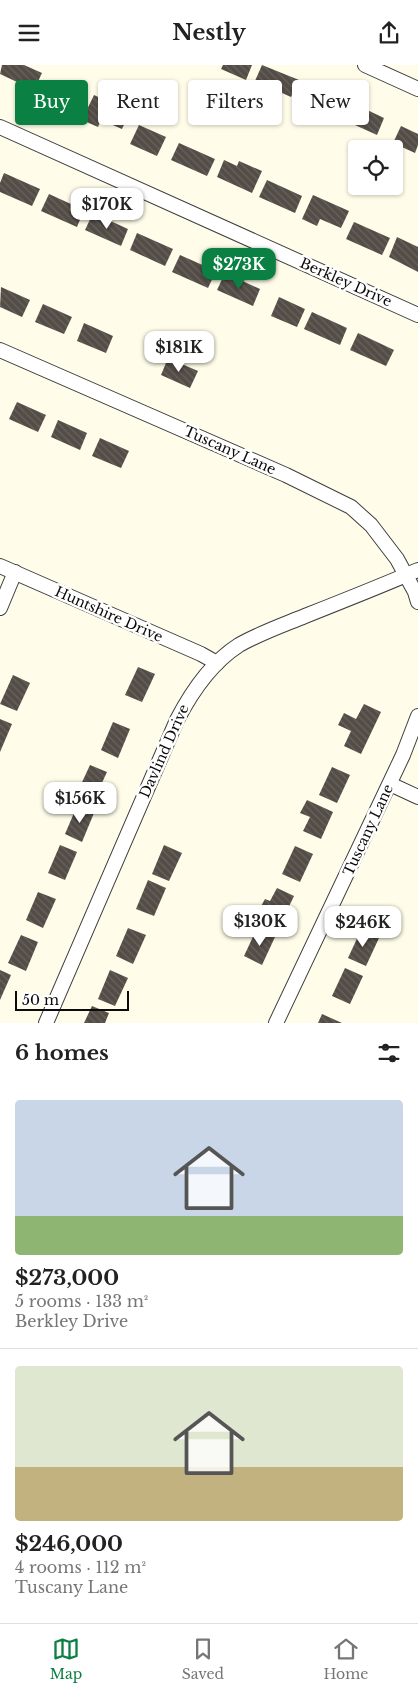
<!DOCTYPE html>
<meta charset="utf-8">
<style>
:root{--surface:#fff;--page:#f6f6f6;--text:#222;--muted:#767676;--line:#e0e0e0;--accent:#0b8043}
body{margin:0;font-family:"Libre Baskerville",serif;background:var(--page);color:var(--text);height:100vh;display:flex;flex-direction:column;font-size:19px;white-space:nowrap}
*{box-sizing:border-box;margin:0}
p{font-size:16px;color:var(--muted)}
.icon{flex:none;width:28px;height:28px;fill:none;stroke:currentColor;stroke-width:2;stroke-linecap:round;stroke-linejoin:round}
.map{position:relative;height:958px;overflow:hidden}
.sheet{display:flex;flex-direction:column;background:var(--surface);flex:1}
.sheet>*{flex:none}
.guide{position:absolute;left:15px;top:15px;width:389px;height:45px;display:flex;gap:10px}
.controls{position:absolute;left:348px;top:75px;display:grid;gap:10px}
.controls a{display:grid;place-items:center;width:55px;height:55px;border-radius:5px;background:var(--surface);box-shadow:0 1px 4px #0004;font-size:25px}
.scale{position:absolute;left:15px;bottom:12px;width:114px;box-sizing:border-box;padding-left:5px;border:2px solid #0b0b0b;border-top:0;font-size:14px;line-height:18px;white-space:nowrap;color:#0b0b0b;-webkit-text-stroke:4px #fff;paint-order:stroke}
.price{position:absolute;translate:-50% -42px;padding:0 11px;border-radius:10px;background:#fff;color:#222;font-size:16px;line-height:32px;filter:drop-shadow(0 1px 2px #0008)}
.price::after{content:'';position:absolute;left:50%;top:30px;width:15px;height:11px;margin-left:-8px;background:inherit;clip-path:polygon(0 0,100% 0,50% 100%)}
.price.active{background:var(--accent);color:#fff}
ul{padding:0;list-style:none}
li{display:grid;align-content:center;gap:10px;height:265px;padding:0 15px}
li+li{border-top:1px solid var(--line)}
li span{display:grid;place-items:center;height:155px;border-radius:5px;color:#555}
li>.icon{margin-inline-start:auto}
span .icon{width:90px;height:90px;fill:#fffc;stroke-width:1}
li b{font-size:21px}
h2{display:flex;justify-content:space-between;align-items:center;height:60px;padding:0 15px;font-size:21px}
.tag{padding:0 18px;border-radius:5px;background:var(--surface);box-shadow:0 1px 4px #0004;font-size:18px;line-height:45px}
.tag.active{background:var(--accent);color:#fff}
header{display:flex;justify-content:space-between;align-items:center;height:65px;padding:0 15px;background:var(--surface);font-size:22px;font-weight:700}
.tabs{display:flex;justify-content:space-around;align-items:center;height:70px;border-top:1px solid var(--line);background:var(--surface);font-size:14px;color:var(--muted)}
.tabs a{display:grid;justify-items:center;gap:2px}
.tabs .active{color:var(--accent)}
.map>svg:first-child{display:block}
.building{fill:url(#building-back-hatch)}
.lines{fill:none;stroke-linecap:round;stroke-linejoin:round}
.minor-casing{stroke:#3e3e3e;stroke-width:16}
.minor{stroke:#fff;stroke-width:14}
.labels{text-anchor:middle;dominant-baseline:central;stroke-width:5;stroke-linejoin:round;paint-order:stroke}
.street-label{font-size:14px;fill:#0b0b0b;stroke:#fff}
</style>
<header><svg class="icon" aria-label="menu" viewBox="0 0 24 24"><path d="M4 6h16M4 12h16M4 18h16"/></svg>Nestly<svg class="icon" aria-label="share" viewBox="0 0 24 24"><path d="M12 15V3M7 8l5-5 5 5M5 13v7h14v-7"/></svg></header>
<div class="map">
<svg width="418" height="958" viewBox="0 0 418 958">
<defs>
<pattern id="building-back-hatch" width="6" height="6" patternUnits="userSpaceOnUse" patternTransform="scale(1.25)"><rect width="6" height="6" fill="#544d47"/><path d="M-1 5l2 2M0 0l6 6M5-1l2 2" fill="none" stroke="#68625d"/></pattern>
</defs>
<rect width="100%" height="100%" fill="#fffde9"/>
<g class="building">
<path d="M2 0H24L42 8 34 25 0 9Z"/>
<path d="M223 0H252L246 15 221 4Z"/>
<path d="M262 0 299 15 291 32 255 16Z"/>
<path d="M49 17 69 26 68 29 80 35 72 52 40 37Z"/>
<path d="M307 19 342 33 334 50 300 35Z"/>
<path d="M94 30 130 47 122 64 101 55 98 62 82 55Z"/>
<path d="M363 43 384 53 377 70 355 60Z"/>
<path d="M139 60 166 72 157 91 130 79Z"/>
<path d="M401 61 418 69V80L415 88 393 78Z"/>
<path d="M179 78 215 94 207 111 171 95Z"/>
<path d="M224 95 237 101 239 96 262 106 252 128 217 112Z"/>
<path d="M4 108 40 124 32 141 0 127V118Z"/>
<path d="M267 115 302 131 295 148 259 132Z"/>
<path d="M49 129 84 145 77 162 41 146Z"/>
<path d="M313 130 349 146 341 163 320 154 317 161 302 154Z"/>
<path d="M93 148 128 164 121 181 85 165Z"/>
<path d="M354 157 390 173 382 190 346 174Z"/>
<path d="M137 168 173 184 165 201 130 185Z"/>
<path d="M397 172 418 182V207L389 192Z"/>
<path d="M180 190 216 206 208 223 172 207Z"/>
<path d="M225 208 260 224 253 241 217 225Z"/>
<path d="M1 222 30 235 22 252 0 242Z"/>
<path d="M279 232 305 244 297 262 271 251Z"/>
<path d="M43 239 72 252 64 269 35 257Z"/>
<path d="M312 247 347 263 340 280 304 264Z"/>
<path d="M84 258 113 271 106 288 77 276Z"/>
<path d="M358 268 394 285 386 301 350 285Z"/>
<path d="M168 293 198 306 190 323 161 310Z"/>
<path d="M17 337 46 350 38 367 9 354Z"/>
<path d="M58 355 87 368 80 385 51 372Z"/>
<path d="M100 373 129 386 121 403 92 391Z"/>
<path d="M138 602 155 609 142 637 125 630Z"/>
<path d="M13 610 30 618 17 646 0 639Z"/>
<path d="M364 639 381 647 361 689 344 681 351 666 338 660 344 648 356 654Z"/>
<path d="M0 654 12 659 0 687Z"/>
<path d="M113 657 130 664 118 693 101 685Z"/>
<path d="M90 700 107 707 94 735 77 728Z"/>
<path d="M332 702 350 710 337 738 319 730Z"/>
<path d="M307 735 333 747 321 774 303 766 310 752 300 748Z"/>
<path d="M77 741 94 748 82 777 65 769Z"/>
<path d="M60 780 77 787 65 815 48 808Z"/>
<path d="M164 780 182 788 169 816 152 809Z"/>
<path d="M295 781 313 789 300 817 282 809Z"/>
<path d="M148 815 166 823 154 851 136 844Z"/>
<path d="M277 823 294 831 283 854 260 843 265 834 270 836Z"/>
<path d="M38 827 56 834 43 863 26 855Z"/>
<path d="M128 863 146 870 133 899 116 891Z"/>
<path d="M257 863 275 872 262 900 244 891Z"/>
<path d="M361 865 379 873 366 901 348 893Z"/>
<path d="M21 870 38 877 26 906 8 898Z"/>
<path d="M345 903 363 911 350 939 332 931Z"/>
<path d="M0 905 11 910 0 935Z"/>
<path d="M110 905 128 913 115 941 98 934Z"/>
<path d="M92 941 109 948 105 958H84Z"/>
<path d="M322 949 342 958H318Z"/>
</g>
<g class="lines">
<defs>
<g id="minor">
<path d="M365 0 418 24"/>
<path d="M0 62 418 250"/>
<path d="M0 285 286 410 351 442 371 460 397 494 415 527 418 537"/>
<path d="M0 501 201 589 217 598"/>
<path d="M0 543 15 507"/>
<path d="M390 719 418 732"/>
<path d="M46 958 177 655C192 626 211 598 239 580 260 568 283 560 305 551 343 536 381 521 418 505"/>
<path d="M276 958 403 690 418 651"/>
</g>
</defs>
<use href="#minor" class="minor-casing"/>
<use href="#minor" class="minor"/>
</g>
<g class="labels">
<g class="street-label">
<text transform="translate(346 217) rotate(24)">Berkley Drive</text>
<text transform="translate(230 385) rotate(24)">Tuscany Lane</text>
<text transform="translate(109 549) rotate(24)">Huntshire Drive</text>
<text transform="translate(164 686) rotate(-66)">Davlind Drive</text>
<text transform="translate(368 765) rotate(-65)">Tuscany Lane</text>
</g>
</g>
</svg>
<div class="controls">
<a><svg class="icon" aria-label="locate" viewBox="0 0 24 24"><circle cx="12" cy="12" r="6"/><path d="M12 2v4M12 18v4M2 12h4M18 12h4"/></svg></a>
</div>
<div class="scale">50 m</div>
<b class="price" style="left:107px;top:165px">$170K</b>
<b class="price active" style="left:239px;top:225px">$273K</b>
<b class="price" style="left:179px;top:308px">$181K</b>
<b class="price" style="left:80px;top:759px">$156K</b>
<b class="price" style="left:260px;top:882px">$130K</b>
<b class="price" style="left:363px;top:883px">$246K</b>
<div class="guide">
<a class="tag active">Buy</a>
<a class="tag">Rent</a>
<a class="tag">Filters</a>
<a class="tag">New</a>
</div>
</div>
<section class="sheet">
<h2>6 homes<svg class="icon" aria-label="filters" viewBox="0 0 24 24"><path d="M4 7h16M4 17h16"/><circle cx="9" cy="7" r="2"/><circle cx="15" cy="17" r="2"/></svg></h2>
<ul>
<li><span style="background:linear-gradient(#c9d6e8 75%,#8fb573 0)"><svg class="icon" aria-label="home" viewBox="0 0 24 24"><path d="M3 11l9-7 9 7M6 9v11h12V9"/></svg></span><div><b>$273,000</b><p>5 rooms · 133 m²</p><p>Berkley Drive</p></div></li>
<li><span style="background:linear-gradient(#dfe7d0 65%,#c2b280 0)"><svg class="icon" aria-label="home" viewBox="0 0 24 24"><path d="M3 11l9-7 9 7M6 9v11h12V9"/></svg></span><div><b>$246,000</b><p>4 rooms · 112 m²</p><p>Tuscany Lane</p></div></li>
</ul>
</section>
<nav class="tabs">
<a class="active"><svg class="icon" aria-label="map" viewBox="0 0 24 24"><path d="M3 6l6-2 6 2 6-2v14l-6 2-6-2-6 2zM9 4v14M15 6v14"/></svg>Map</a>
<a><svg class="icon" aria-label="saved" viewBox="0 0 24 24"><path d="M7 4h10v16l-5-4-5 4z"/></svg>Saved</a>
<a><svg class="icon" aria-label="home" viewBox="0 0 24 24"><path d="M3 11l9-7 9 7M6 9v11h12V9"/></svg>Home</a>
</nav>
